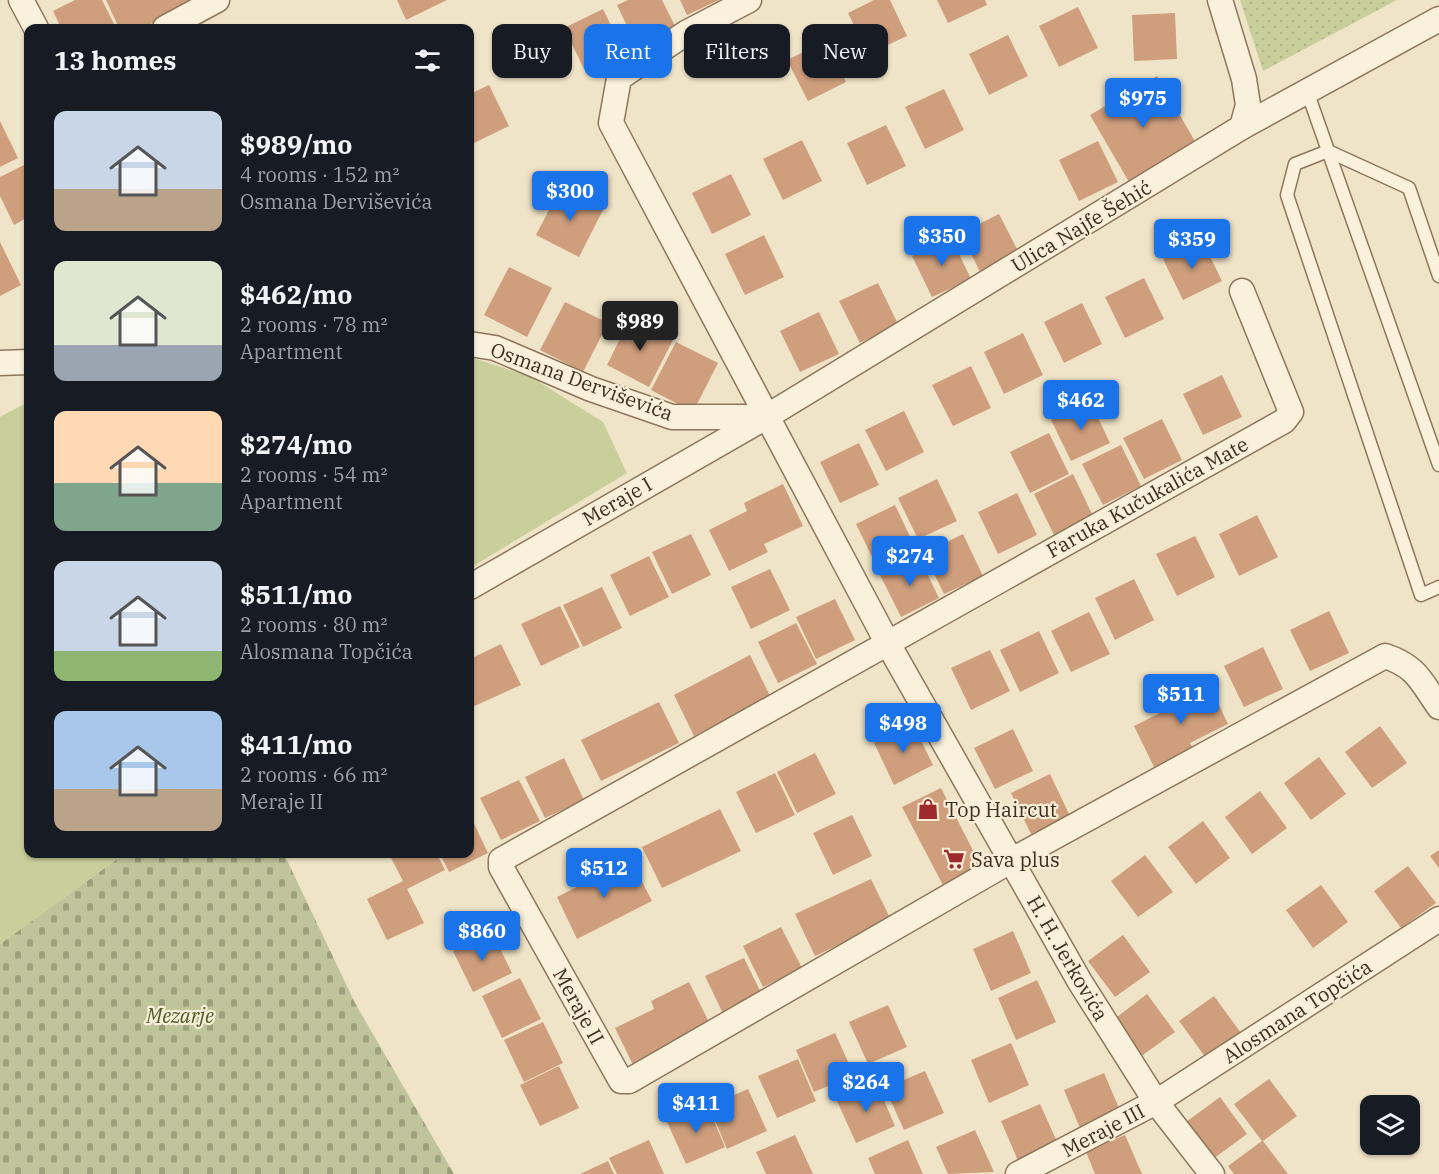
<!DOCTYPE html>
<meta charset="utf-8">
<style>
:root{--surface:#171b24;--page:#20242c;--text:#f1f3f6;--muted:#9ea1a6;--accent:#1a73e8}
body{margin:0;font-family:"IBM Plex Serif",serif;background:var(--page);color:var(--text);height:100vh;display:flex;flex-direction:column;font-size:22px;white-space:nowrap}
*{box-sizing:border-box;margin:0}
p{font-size:20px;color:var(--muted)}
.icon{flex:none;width:33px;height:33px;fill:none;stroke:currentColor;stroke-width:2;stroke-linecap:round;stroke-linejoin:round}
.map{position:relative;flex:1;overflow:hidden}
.details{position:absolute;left:24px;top:24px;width:450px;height:834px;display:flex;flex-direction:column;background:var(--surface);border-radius:12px;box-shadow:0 2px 4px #0004}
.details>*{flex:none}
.guide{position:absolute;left:492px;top:24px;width:570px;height:54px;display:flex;gap:12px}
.buttons{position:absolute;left:1360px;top:1095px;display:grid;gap:12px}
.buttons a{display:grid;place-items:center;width:60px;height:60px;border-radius:12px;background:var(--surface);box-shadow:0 2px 4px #0004;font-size:30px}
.price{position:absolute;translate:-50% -51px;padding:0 14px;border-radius:6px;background:var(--accent);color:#fff;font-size:20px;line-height:39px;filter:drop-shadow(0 2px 3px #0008)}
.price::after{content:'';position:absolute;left:50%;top:36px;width:18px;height:14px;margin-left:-9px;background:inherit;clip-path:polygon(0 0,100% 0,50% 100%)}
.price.active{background:#222;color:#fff}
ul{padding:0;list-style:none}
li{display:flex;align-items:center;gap:18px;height:150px;padding:0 30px}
li span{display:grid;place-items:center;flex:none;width:168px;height:120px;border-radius:12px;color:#555}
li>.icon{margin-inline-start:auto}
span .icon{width:72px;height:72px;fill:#fffc;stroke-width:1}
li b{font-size:26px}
h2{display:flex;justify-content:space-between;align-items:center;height:72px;padding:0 30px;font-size:26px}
.chip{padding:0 21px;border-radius:12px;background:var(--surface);box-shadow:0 2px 4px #0004;font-size:21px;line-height:54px}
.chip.active{background:var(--accent);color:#fff}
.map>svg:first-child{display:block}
.grass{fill:url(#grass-dots)}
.cemetery{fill:url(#cemetery-stones)}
.garden{fill:#c9cf9b}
.building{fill:#cf9f7d}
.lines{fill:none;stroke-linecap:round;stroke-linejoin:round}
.service-casing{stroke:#8d765c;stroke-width:15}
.minor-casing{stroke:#8d765c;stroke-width:27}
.service{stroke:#faf1dc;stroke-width:12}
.minor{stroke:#faf1dc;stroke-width:24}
.labels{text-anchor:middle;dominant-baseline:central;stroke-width:4.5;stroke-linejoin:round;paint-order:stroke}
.street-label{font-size:20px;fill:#3d2e20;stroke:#f7eed8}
.poi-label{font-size:20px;fill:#3d2e20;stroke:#f7eed8;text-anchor:start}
.park-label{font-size:20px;font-style:italic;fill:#4d5a26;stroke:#f7eed8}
</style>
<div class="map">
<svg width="1439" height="1174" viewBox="0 0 1439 1174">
<defs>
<pattern id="grass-dots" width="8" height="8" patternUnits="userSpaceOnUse" patternTransform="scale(1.5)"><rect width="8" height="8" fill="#c9cf9b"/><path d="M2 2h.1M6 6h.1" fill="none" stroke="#aeb285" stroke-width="1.8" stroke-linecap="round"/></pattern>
<pattern id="cemetery-stones" width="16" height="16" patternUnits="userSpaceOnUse" patternTransform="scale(1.5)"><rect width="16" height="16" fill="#bfc49a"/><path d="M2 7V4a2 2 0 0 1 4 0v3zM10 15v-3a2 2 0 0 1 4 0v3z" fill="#9ca07d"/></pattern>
</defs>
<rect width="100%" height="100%" fill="#f0e4c8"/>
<path class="grass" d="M1240 0H1397L1263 71Z"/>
<path class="cemetery" d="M124 854H284L355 1003 454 1174H0V944Z"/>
<g class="garden">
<path d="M470 357 531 377 603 422 627 473 470 568Z"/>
<path d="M28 402V854H124L0 944V417Z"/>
</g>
<g class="building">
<path d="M75 0H102L116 28H61L53 11Z"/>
<path d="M106 0H201L142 28H119Z"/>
<path d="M397 0H447L406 20Z"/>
<path d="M628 0H662L676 28 637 47 617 5Z"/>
<path d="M680 0H719L687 15Z"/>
<path d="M874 0H890L907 36 868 54 848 13Z"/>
<path d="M937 0H985L987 5 948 23Z"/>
<path d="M1078 7 1098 48 1059 67 1039 26Z"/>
<path d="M603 9 623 50 584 69 564 28Z"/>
<path d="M1175 13 1177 59 1134 61 1132 15Z"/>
<path d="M1008 35 1028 76 989 95 969 54Z"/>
<path d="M826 41 846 82 808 101 787 60Z"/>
<path d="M1157 76 1196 143 1129 182 1090 115Z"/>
<path d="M489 85 509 126 470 145V94Z"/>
<path d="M944 89 964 130 925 149 905 107Z"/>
<path d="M0 121 18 158 0 167Z"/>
<path d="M886 125 906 166 867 185 847 143Z"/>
<path d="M802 140 822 181 783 200 763 159Z"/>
<path d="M1098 141 1118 182 1079 201 1059 160Z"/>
<path d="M28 163V217L14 225 0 196V177Z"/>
<path d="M731 174 751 215 712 234 692 193Z"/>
<path d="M561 187 604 208 579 257 536 235Z"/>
<path d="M999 214 1020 255 981 274 961 233Z"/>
<path d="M764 235 784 277 745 295 725 254Z"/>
<path d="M951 237 971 279 932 297 912 256Z"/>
<path d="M1202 240 1222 281 1183 300 1163 259Z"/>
<path d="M0 242 21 285 0 296Z"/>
<path d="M509 267 552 288 527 337 484 315Z"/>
<path d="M1144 278 1164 319 1125 338 1105 297Z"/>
<path d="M878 283 898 324 860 343 839 301Z"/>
<path d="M565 302 608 323 583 372 540 350Z"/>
<path d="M1082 303 1102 344 1064 363 1044 322Z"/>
<path d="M819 312 839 354 800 372 780 331Z"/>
<path d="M631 317 674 338 649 387 607 365Z"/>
<path d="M1023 333 1043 375 1004 394 984 352Z"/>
<path d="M676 342 718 363 693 412 651 390Z"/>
<path d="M971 366 991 408 953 426 932 385Z"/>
<path d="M1222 375 1242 417 1203 435 1183 394Z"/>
<path d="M1090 401 1110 443 1071 461 1051 420Z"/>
<path d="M904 411 924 452 886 471 865 430Z"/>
<path d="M1162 419 1182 460 1144 479 1123 438Z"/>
<path d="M1049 433 1069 474 1030 493 1010 452Z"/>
<path d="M859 443 879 485 840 503 820 462Z"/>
<path d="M1121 445 1141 486 1103 505 1082 464Z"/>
<path d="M1073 474 1093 516 1054 535 1034 494Z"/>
<path d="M937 479 957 521 918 539 898 498Z"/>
<path d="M783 484 803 526 764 544 768 552 729 571 709 530 747 511 744 503Z"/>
<path d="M1017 493 1037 535 998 554 978 512Z"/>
<path d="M895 505 915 547 876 565 856 524Z"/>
<path d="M1257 515 1278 557 1239 576 1219 534Z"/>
<path d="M691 534 711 575 672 594 652 552Z"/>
<path d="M963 534 983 576 944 594 924 553Z"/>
<path d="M1195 536 1215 577 1177 596 1156 554Z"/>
<path d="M649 556 669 597 630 616 610 575Z"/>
<path d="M919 557 939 598 901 617 880 575Z"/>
<path d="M770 569 790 610 751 629 731 587Z"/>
<path d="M1134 579 1154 620 1115 640 1095 598Z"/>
<path d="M602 587 622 628 583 647 563 605Z"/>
<path d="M835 599 855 640 816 659 796 617Z"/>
<path d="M560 606 580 647 541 666 521 624Z"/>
<path d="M1329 611 1349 653 1310 671 1290 630Z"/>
<path d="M1089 612 1110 654 1071 672 1051 631Z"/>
<path d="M796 623 817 664 778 683 758 642Z"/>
<path d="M1039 631 1059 673 1020 692 1000 650Z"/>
<path d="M501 644 521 685 470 708V659Z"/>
<path d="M1263 647 1283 689 1244 707 1224 666Z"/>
<path d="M990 650 1010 691 971 710 951 668Z"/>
<path d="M750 655 770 696 694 736 674 695Z"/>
<path d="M1208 682 1228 724 1190 743 1193 748 1154 767 1134 726 1172 707 1169 702Z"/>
<path d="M659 702 679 743 601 781 581 740Z"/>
<path d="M913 724 933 765 894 785 874 743Z"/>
<path d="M1380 726 1407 763 1372 788 1345 752Z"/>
<path d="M1013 729 1033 771 995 789 974 748Z"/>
<path d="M815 753 836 794 797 813 777 772Z"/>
<path d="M1319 757 1346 794 1311 820 1284 783Z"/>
<path d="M564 758 584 800 545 818 525 777Z"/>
<path d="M775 773 795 815 756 833 736 792Z"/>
<path d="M1050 774 1070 816 1031 834 1011 793Z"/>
<path d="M519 780 540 821 501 840 480 798Z"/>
<path d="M941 788 983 870 945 889 902 807Z"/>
<path d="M1260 791 1287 828 1252 854 1225 817Z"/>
<path d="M720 809 741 851 662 888 642 847Z"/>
<path d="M470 815 488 853 449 872 440 854H470Z"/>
<path d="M852 815 872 856 833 875 813 833Z"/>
<path d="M1203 821 1230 858 1196 884 1168 847Z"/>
<path d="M1439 850V868L1430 856Z"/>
<path d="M389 854H437L445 870 407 889 424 923 387 940 367 899 403 881Z"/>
<path d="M1145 855 1173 892 1138 917 1111 881Z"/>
<path d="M631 860 652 901 577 939 557 897Z"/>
<path d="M1408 866 1436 903 1401 928 1374 891Z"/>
<path d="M871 879 891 920 815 956 795 914Z"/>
<path d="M1321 885 1348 922 1313 948 1286 910Z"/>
<path d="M781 927 802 968 763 987 743 946Z"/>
<path d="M1013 931 1031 973 991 991 973 949Z"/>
<path d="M492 932 512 973 473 992 453 951Z"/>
<path d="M1123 935 1150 972 1115 997 1088 961Z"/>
<path d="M744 958 764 999 725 1018 705 976Z"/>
<path d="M520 978 541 1019 502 1038 482 996Z"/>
<path d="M1037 980 1056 1022 1016 1040 998 998Z"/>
<path d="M689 982 710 1024 670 1042 674 1050 635 1069 615 1028 654 1009 651 1001Z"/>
<path d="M1147 994 1175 1032 1140 1057 1113 1020Z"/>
<path d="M1214 996 1241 1033 1206 1058 1179 1021Z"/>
<path d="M888 1005 907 1047 868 1064 849 1022Z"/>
<path d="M543 1022 563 1063 524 1082 504 1040Z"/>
<path d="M835 1033 854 1075 814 1092 796 1050Z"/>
<path d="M1011 1043 1029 1085 989 1103 971 1060Z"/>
<path d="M798 1059 816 1101 777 1118 758 1076Z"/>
<path d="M559 1066 579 1108 540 1126 520 1085Z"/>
<path d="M925 1071 944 1113 904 1130 885 1088Z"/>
<path d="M1104 1073 1122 1115 1082 1133 1064 1090Z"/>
<path d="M1269 1079 1297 1116 1263 1141 1288 1174H1234L1228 1166 1262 1141 1234 1104Z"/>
<path d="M877 1084 895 1126 856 1143 837 1101Z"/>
<path d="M748 1089 767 1131 727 1149 709 1106Z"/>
<path d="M1220 1097 1247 1134 1213 1159 1186 1122Z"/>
<path d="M1040 1104 1059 1146 1019 1163 1001 1121Z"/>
<path d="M707 1105 725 1147 686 1164 667 1122Z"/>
<path d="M975 1130 994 1172 948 1174 936 1147Z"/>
<path d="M795 1135 813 1174H766L756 1152Z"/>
<path d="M1125 1135 1142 1174H1095L1086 1152Z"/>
<path d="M649 1140 664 1174H617L609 1158Z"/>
<path d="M908 1140 923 1174H875L868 1158Z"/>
<path d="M608 1161 614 1174H580Z"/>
</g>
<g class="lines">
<defs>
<g id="service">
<path d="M1307 91 1439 465"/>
<path d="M1439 276 1409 188 1328 151 1295 164 1287 195 1421 595 1439 587"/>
</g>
<g id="minor">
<path d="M21 0 36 28"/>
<path d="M749 0 686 33 619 78 611 123 887 642 1080 982 1156 1102 1212 1174"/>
<path d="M165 28 217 0"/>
<path d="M1242 127 1439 19"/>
<path d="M1242 291 1291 412 1284 421 501 860V867L621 1081H629L1012 860 1385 656C1416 666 1421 681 1439 707"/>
<path d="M470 344 495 348 591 389 672 417H763"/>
<path d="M0 363 28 362"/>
<path d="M470 587 766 417 1242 127 1248 105 1244 79 1220 0"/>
<path d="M1018 1174 1156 1102 1439 919"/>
</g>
</defs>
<use href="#service" class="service-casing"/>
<use href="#minor" class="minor-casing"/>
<use href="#service" class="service"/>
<use href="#minor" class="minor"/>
</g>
<defs>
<symbol id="shop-bare" viewBox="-9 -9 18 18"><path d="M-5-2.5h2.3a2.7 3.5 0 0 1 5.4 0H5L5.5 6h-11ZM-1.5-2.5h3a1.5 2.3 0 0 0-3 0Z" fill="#9e2a2b" stroke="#f7eed8" stroke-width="2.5" paint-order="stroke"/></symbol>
<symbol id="supermarket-bare" viewBox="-9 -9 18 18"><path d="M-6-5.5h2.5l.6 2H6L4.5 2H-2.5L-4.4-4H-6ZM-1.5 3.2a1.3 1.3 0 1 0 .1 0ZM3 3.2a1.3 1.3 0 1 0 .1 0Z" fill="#9e2a2b" stroke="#f7eed8" stroke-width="2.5" paint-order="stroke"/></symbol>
</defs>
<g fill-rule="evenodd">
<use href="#shop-bare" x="913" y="794" width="30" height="30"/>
<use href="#supermarket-bare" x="939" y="844" width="30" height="30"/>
</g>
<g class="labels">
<g class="street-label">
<text transform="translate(1081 226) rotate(-31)">Ulica Najfe Šehić</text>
<text transform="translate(582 381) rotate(20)">Osmana Derviševića</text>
<text transform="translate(1147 497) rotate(-29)">Faruka Kučukalića Mate</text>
<text transform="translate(617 501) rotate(-30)">Meraje I</text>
<text transform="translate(1068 958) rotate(60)">H. H. Jerkovića</text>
<text transform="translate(579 1006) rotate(61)">Meraje II</text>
<text transform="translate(1297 1011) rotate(-33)">Alosmana Topčića</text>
<text transform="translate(1103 1130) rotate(-28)">Meraje III</text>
</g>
<g class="poi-label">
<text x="945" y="809">Top Haircut</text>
<text x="971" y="859">Sava plus</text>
</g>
<g class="park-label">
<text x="180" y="1015">Mezarje</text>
</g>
</g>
</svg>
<div class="buttons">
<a><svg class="icon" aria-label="layers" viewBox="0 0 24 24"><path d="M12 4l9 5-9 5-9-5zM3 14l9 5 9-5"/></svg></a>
</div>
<b class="price" style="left:1143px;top:129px">$975</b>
<b class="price" style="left:570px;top:222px">$300</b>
<b class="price" style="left:942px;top:267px">$350</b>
<b class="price" style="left:1192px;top:270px">$359</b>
<b class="price active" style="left:640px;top:352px">$989</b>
<b class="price" style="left:1081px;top:431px">$462</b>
<b class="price" style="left:910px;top:587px">$274</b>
<b class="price" style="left:1181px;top:725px">$511</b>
<b class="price" style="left:903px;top:754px">$498</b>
<b class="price" style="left:604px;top:899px">$512</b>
<b class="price" style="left:482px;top:962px">$860</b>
<b class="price" style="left:866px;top:1113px">$264</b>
<b class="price" style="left:696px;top:1134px">$411</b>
<div class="guide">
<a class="chip">Buy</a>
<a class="chip active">Rent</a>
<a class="chip">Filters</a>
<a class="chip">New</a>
</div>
<section class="details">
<h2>13 homes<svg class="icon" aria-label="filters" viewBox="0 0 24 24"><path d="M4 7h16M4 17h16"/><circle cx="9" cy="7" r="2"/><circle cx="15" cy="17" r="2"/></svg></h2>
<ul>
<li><span style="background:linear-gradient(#c9d6e8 65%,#b9a48a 0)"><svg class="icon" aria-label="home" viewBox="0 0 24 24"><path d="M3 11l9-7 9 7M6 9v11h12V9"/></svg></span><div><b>$989/mo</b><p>4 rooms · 152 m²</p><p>Osmana Derviševića</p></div></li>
<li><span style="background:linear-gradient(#dfe7d0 70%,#9aa5b1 0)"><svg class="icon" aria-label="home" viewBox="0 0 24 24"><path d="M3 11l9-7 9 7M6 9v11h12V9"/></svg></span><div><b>$462/mo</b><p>2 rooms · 78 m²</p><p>Apartment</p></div></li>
<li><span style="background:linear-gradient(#ffd9b3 60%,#7fa58c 0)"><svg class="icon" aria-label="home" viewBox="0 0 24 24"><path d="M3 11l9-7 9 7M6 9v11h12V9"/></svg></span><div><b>$274/mo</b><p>2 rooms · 54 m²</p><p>Apartment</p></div></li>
<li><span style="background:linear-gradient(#c9d6e8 75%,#8fb573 0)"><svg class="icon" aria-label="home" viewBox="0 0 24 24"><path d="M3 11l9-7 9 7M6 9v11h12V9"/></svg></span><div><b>$511/mo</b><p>2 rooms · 80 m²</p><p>Alosmana Topčića</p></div></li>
<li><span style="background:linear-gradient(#a9c7e8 65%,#b9a48a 0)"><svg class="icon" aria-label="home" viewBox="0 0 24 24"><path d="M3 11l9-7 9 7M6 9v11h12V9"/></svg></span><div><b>$411/mo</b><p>2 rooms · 66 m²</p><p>Meraje II</p></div></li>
</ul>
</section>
</div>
